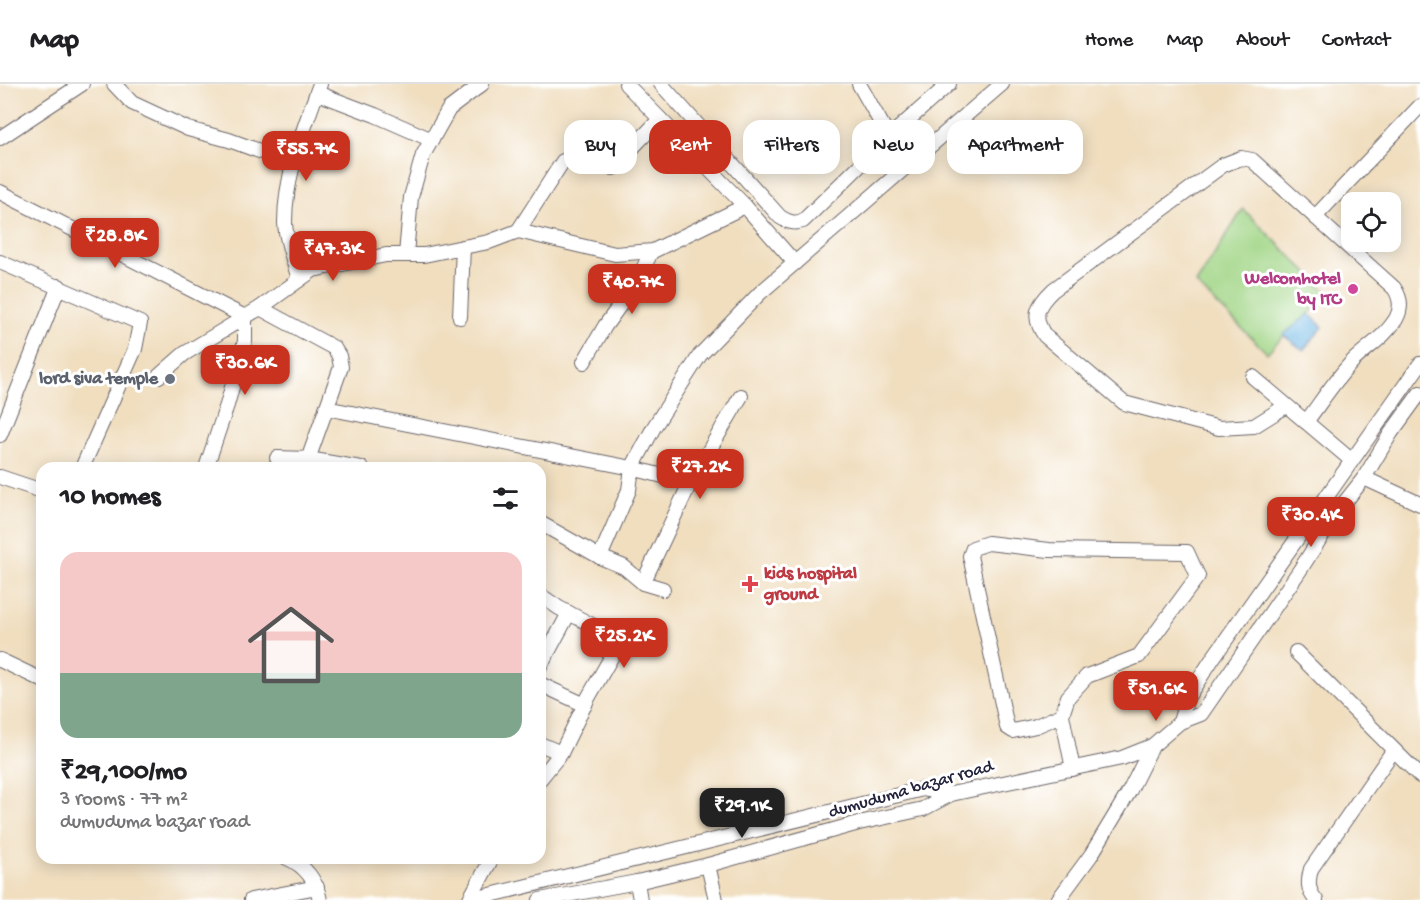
<!DOCTYPE html>
<meta charset="utf-8">
<style>
:root{--surface:#fff;--page:#f2f2f2;--text:#202124;--muted:#757577;--line:#e0e0e0;--accent:#c8321e}
body{margin:0;font-family:"Gochi Hand",sans-serif;background:var(--page);color:var(--text);height:100vh;display:flex;flex-direction:column;font-size:22px;white-space:nowrap}
*{box-sizing:border-box;margin:0}
p{font-size:20px;color:var(--muted)}
.icon{flex:none;width:33px;height:33px;fill:none;stroke:currentColor;stroke-width:2;stroke-linecap:round;stroke-linejoin:round}
.map{position:relative;flex:1;overflow:hidden}
.panel{position:absolute;left:36px;top:378px;width:510px;height:402px;display:flex;flex-direction:column;background:var(--surface);border-radius:18px;box-shadow:0 3px 15px #0003}
.panel>*{flex:none}
.banner{position:absolute;left:564px;top:36px;width:570px;height:54px;display:flex;gap:12px}
.fabs{position:absolute;left:1341px;top:108px;display:grid;gap:12px}
.fabs a{display:grid;place-items:center;width:60px;height:60px;border-radius:12px;background:var(--surface);box-shadow:0 3px 15px #0003;font-size:30px}
.price{position:absolute;translate:-50% -51px;padding:0 14px;border-radius:12px;background:var(--accent);color:#fff;font-size:20px;line-height:39px;filter:drop-shadow(0 2px 3px #0008)}
.price::after{content:'';position:absolute;left:50%;top:36px;width:18px;height:14px;margin-left:-9px;background:inherit;clip-path:polygon(0 0,100% 0,50% 100%)}
.price.on{background:#222;color:#fff}
ul{padding:0;list-style:none}
li{display:grid;align-content:center;gap:12px;height:318px;padding:0 24px}
li span{display:grid;place-items:center;height:186px;border-radius:18px;color:#555}
li>.icon{margin-inline-start:auto}
span .icon{width:108px;height:108px;fill:#fffc;stroke-width:1}
li b{font-size:26px}
h2{display:flex;justify-content:space-between;align-items:center;height:72px;padding:0 24px;font-size:26px}
.chip{padding:0 21px;border-radius:18px;background:var(--surface);box-shadow:0 3px 15px #0003;font-size:21px;line-height:54px}
.chip.on{background:var(--accent);color:#fff}
header{display:flex;align-items:center;gap:36px;box-sizing:border-box;height:84px;padding:0 30px;background:var(--surface);border-bottom:2px solid var(--line)}
header strong{font-size:28px}
nav{display:flex;gap:33px;margin-inline-start:auto;font-size:21px}
.map>svg:first-child{display:block}
.green{fill:#a1d586;stroke:#627c60;stroke-width:1.5}
.water{fill:#6bb6e4;stroke:#466c90;stroke-width:1.5}
.lines{fill:none;stroke-linecap:round;stroke-linejoin:round}
.minor-casing{stroke:#6a6469;stroke-width:16}
.minor{stroke:#fff;stroke-width:14}
.hotel-dot{fill:#d1479c;stroke:#fff;stroke-width:2}
.worship-dot{fill:#6b7280;stroke:#fff;stroke-width:2}
.health-dot{fill:#e0444e;stroke:#fff;stroke-width:2}
.labels{text-anchor:middle;dominant-baseline:central;stroke-width:6;stroke-linejoin:round;paint-order:stroke}
.hotel-label{font-size:18px;font-weight:bold;fill:#b23c85;stroke:#fff;text-anchor:end}
.worship-label{font-size:18px;font-weight:bold;fill:#5b616d;stroke:#fff;text-anchor:end}
.health-label{font-size:18px;font-weight:bold;fill:#be3a42;stroke:#fff;text-anchor:start}
.street-label{font-size:18px;fill:#22223b;stroke:#fff}
</style>
<header>
<strong>Map</strong>
<nav><a>Home</a><a>Map</a><a>About</a><a>Contact</a></nav>
</header>
<div class="map">
<svg width="1420" height="816" viewBox="0 0 1420 816">
<rect width="100%" height="100%" fill="#fff"/>
<filter id="ink" filterUnits="userSpaceOnUse"><feTurbulence type="fractalNoise" baseFrequency=".0167" numOctaves="2"/><feDisplacementMap in="SourceGraphic" scale="12" xChannelSelector="R" yChannelSelector="G"/><feConvolveMatrix kernelMatrix="1 2 1 2 8 2 1 2 1" color-interpolation-filters="sRGB"/></filter>
<filter id="wash" filterUnits="userSpaceOnUse"><feTurbulence type="fractalNoise" baseFrequency=".008" numOctaves="4" result="noise"/><feDisplacementMap in="SourceGraphic" scale="24" xChannelSelector="R" yChannelSelector="G"/><feGaussianBlur stdDeviation="1.35" result="paint"/><feColorMatrix in="noise" values="0 0 0 0 0 0 0 0 0 0 0 0 0 0 0 0 0 1.4 0 .05"/><feComposite in="paint" operator="in"/></filter>
<g filter="url(#wash)">
<rect width="100%" height="100%" fill="#f0debf"/>
<path class="green" d="M1243 125 1329 210C1309 231 1286 248 1267 269L1196 200Z"/>
<path class="water" d="M1309 230 1323 243 1303 266 1283 251Z"/>
</g>
<g filter="url(#ink)">
<g class="lines">
<defs>
<g id="minor">
<path d="M114 0 132 19 188 45 229 56 295 80"/>
<path d="M626 0 745 122"/>
<path d="M661 0 780 133C788 138 794 140 803 137L889 53 949 0"/>
<path d="M859 0 889 53"/>
<path d="M317 9 375 31 432 56"/>
<path d="M0 54 82 0"/>
<path d="M613 84 660 35"/>
<path d="M0 108 245 233V257L227 321 206 384"/>
<path d="M1315 133 1420 22"/>
<path d="M518 147 563 77"/>
<path d="M463 163 489 158 518 147 615 170 653 167 745 122 795 179"/>
<path d="M406 171 411 113 423 71 449 25 482 0"/>
<path d="M0 178 140 239 135 265 82 384"/>
<path d="M299 196C295 179 285 155 285 138 285 91 304 44 320 0"/>
<path d="M260 224 334 264 339 272 341 283 305 384"/>
<path d="M584 278 605 242 638 196 651 168"/>
<path d="M159 292 184 270 260 224 313 186 386 171H424L463 163 460 233"/>
<path d="M1253 293 1351 376"/>
<path d="M1286 322 1254 342 1219 344 1124 319 1045 252C1032 233 1036 222 1053 206L1223 81 1241 74 1252 76 1394 204C1401 214 1402 224 1396 235 1385 253 1367 263 1352 278 1335 296 1321 318 1306 338"/>
<path d="M326 324 632 384 690 399 643 499"/>
<path d="M0 351 59 202"/>
<path d="M277 374 308 375 361 384"/>
<path d="M0 393 42 407"/>
<path d="M1364 394 1420 420"/>
<path d="M690 399 741 312"/>
<path d="M540 439 600 473 624 483 643 499 663 505"/>
<path d="M600 473 629 406 632 384 654 343 700 271 760 209 1002 0"/>
<path d="M540 511 559 524 621 556 588 614 561 669 540 695"/>
<path d="M1296 568 1420 692"/>
<path d="M0 576 42 596"/>
<path d="M540 583 569 529"/>
<path d="M540 600 585 621"/>
<path d="M1062 631 1068 613 1087 592 1139 572 1198 492 1187 468 1049 466 988 459 973 464 970 472 1007 643 1013 647 1036 642 1062 631 1073 685"/>
<path d="M1180 638 1187 614 1213 574 1420 280"/>
<path d="M540 660 561 669"/>
<path d="M287 774C306 782 316 796 320 816"/>
<path d="M708 781 716 816"/>
<path d="M637 798 640 816"/>
<path d="M251 816 317 803"/>
<path d="M469 816 492 774"/>
<path d="M470 816 923 705 951 710"/>
<path d="M540 816 637 798 708 781 859 739 923 725 951 710 1122 674 1152 662"/>
<path d="M1058 816 1091 771 1129 708 1152 662 1180 638 1201 630 1300 486 1337 428 1364 394 1391 349 1420 309"/>
<path d="M1316 816C1307 806 1308 797 1311 785L1393 667"/>
</g>
</defs>
<use href="#minor" class="minor-casing"/>
<use href="#minor" class="minor"/>
</g>
</g>
<circle class="hotel-dot" cx="1353" cy="205" r="6"/>
<circle class="worship-dot" cx="170" cy="295" r="6"/>
<path class="health-dot" d="M747 491h6v6h6v6h-6v6h-6v-6h-6v-6h6z"/>
<g class="labels">
<g class="hotel-label">
<text x="1341" y="195">Welcomhotel<tspan x="1341" dy="21">by ITC</tspan></text>
</g>
<g class="worship-label">
<text x="158" y="295">lord siva temple</text>
</g>
<g class="health-label">
<text x="764" y="490">kids hospital<tspan x="764" dy="21">ground</tspan></text>
</g>
<g class="street-label">
<text transform="translate(911 706) rotate(-16)">dumuduma bazar road</text>
</g>
</g>
</svg>
<div class="fabs">
<a><svg class="icon" aria-label="locate" viewBox="0 0 24 24"><circle cx="12" cy="12" r="6"/><path d="M12 2v4M12 18v4M2 12h4M18 12h4"/></svg></a>
</div>
<b class="price" style="left:306px;top:98px">₹55.7K</b>
<b class="price" style="left:115px;top:185px">₹28.8K</b>
<b class="price" style="left:333px;top:198px">₹47.3K</b>
<b class="price" style="left:632px;top:231px">₹40.7K</b>
<b class="price" style="left:245px;top:312px">₹30.6K</b>
<b class="price" style="left:700px;top:416px">₹27.2K</b>
<b class="price" style="left:1311px;top:464px">₹30.4K</b>
<b class="price" style="left:624px;top:585px">₹25.2K</b>
<b class="price" style="left:1156px;top:638px">₹51.6K</b>
<b class="price on" style="left:742px;top:755px">₹29.1K</b>
<div class="banner">
<a class="chip">Buy</a>
<a class="chip on">Rent</a>
<a class="chip">Filters</a>
<a class="chip">New</a>
<a class="chip">Apartment</a>
</div>
<section class="panel">
<h2>10 homes<svg class="icon" aria-label="filters" viewBox="0 0 24 24"><path d="M4 7h16M4 17h16"/><circle cx="9" cy="7" r="2"/><circle cx="15" cy="17" r="2"/></svg></h2>
<ul>
<li><span style="background:linear-gradient(#f6c9c9 65%,#7fa58c 0)"><svg class="icon" aria-label="home" viewBox="0 0 24 24"><path d="M3 11l9-7 9 7M6 9v11h12V9"/></svg></span><div><b>₹29,100/mo</b><p>3 rooms · 77 m²</p><p>dumuduma bazar road</p></div></li>
</ul>
</section>
</div>
